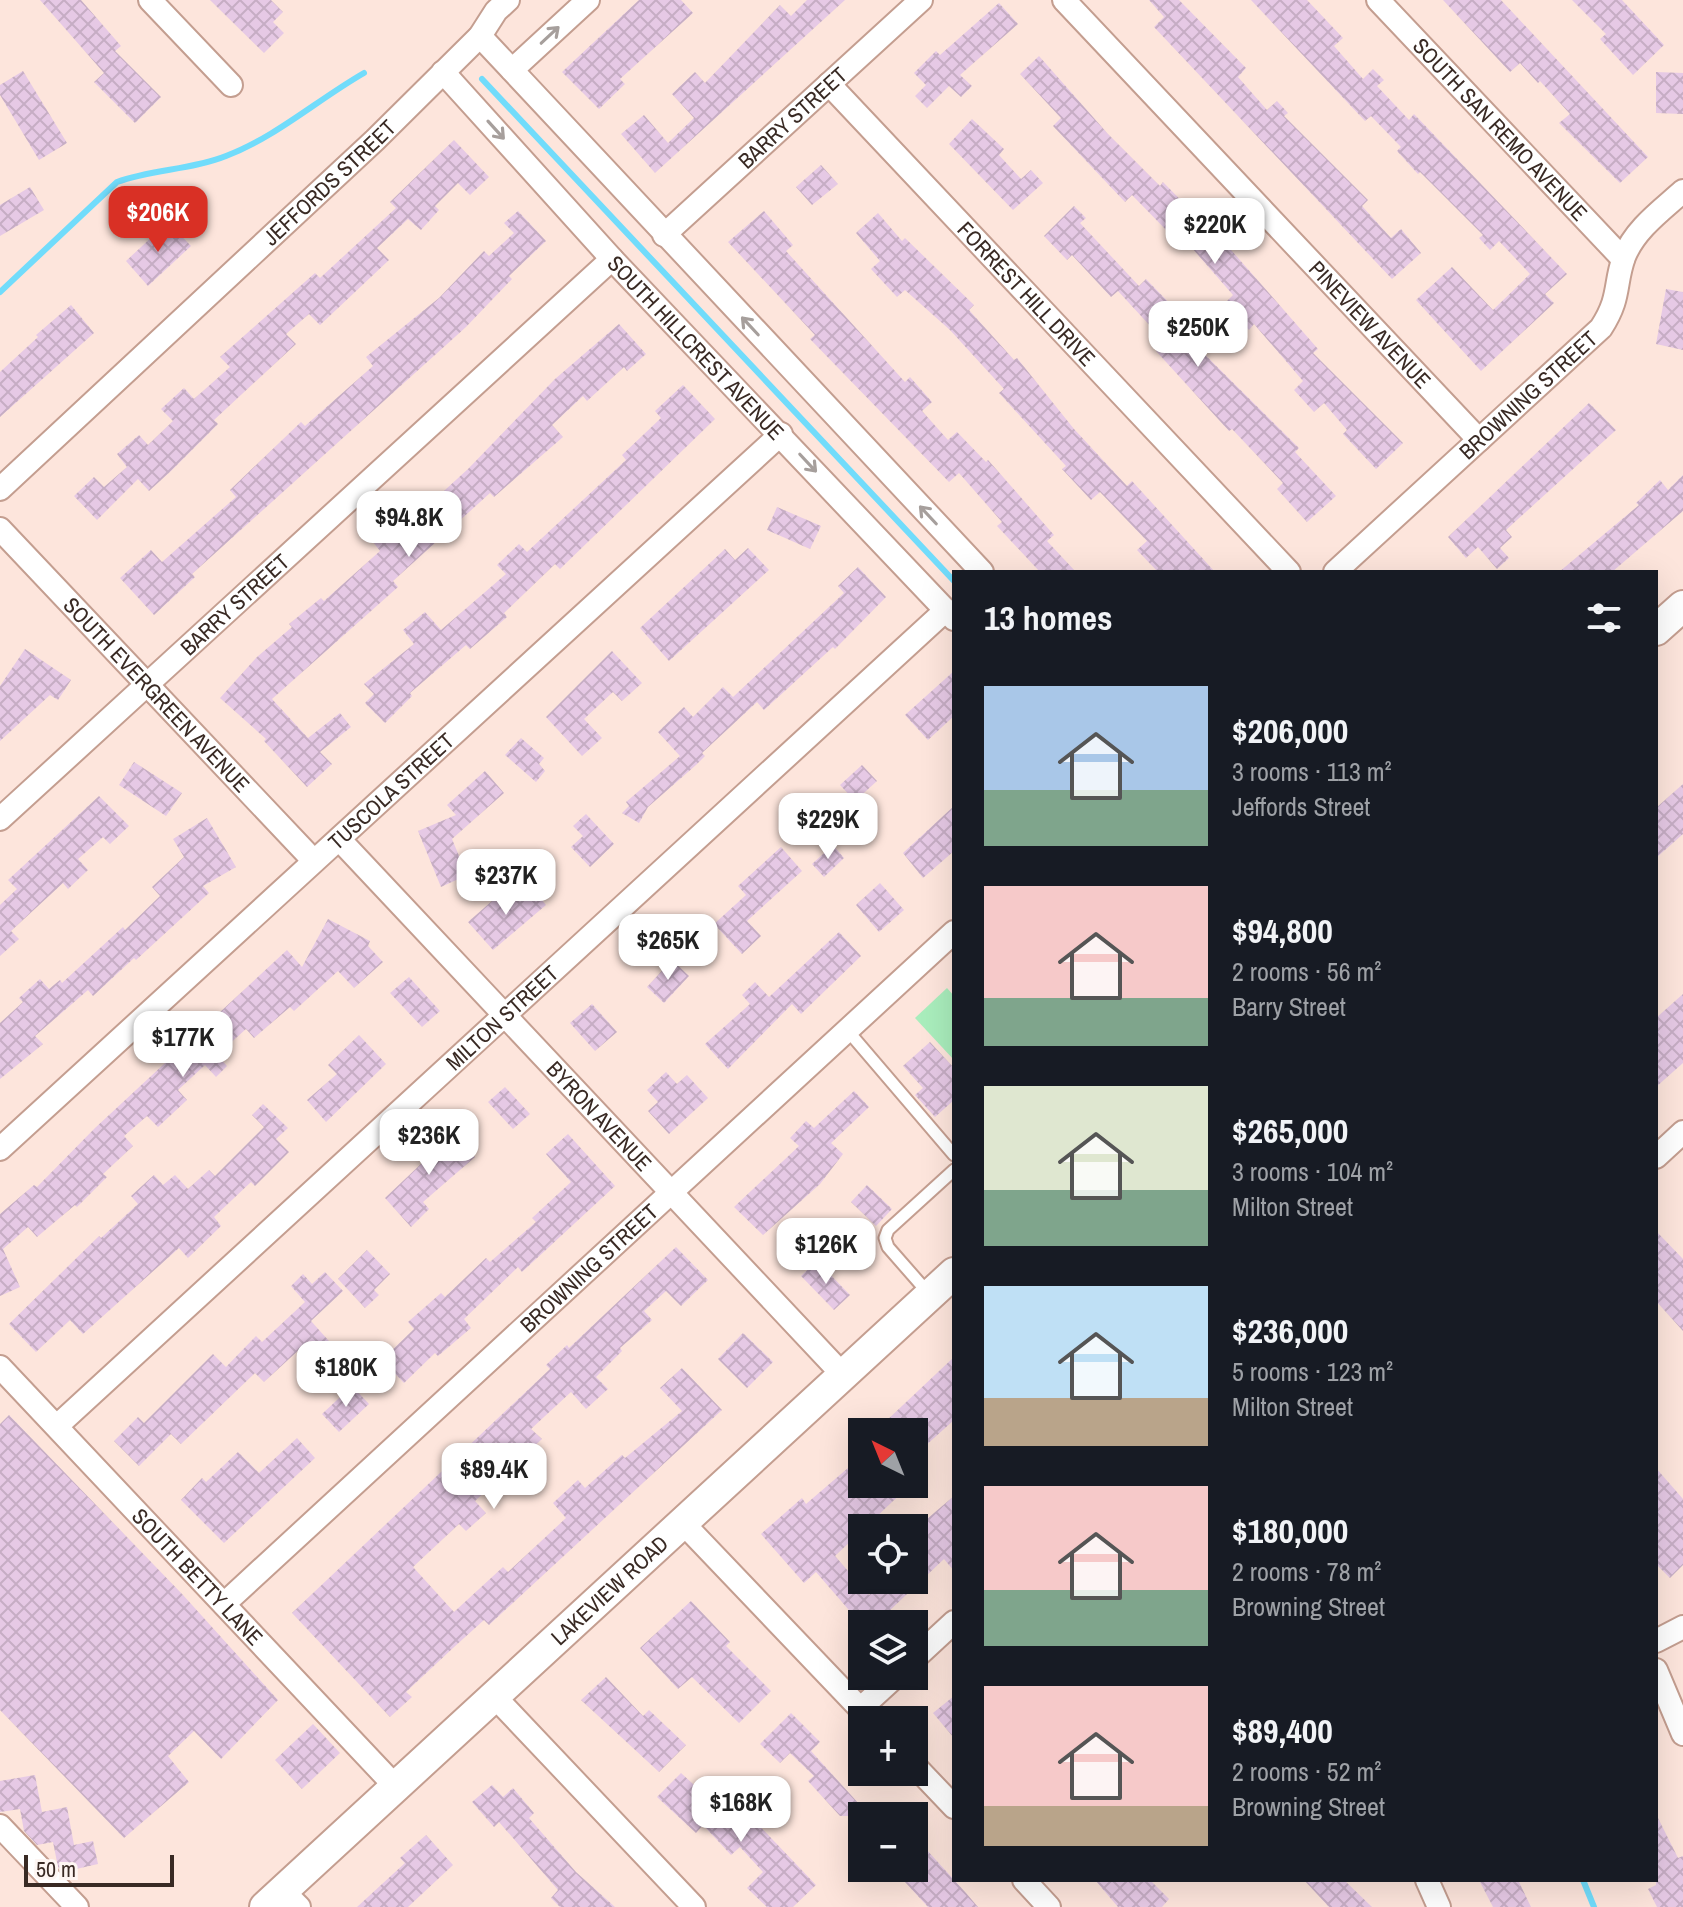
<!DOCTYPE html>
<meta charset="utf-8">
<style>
:root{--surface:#171b24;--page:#20242c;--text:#f1f3f6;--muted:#9ea1a6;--accent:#d93025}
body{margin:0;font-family:"Archivo Narrow",sans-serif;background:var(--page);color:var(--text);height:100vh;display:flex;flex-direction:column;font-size:30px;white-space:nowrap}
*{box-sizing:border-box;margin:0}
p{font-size:26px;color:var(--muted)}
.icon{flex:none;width:44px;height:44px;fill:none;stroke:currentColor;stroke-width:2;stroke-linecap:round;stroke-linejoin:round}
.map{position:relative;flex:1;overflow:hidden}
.details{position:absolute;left:952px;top:570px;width:706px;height:1312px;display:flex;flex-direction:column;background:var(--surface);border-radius:0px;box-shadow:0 8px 32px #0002}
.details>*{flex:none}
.needle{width:52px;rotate:317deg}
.buttons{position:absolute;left:848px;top:1418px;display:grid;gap:16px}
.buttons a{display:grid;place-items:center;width:80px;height:80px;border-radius:0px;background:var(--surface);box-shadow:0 8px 32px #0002;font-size:40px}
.scale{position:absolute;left:24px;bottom:20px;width:150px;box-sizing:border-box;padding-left:8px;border:4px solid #392a24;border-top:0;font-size:22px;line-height:28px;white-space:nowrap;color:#392a24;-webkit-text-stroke:6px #fef6f3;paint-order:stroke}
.price{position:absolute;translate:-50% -68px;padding:0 18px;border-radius:16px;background:#fff;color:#222;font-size:26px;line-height:52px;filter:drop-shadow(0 2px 4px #0008)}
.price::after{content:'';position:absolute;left:50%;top:48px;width:24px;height:18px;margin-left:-12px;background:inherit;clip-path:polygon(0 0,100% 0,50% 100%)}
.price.selected{background:var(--accent);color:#fff}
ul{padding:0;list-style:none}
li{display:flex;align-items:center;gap:24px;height:200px;padding:0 32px}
li span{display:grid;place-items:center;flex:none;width:224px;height:160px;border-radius:0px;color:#555}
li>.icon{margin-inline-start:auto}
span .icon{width:96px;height:96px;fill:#fffc;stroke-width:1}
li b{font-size:34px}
h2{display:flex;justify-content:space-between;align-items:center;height:96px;padding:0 32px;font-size:34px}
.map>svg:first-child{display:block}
.garden{fill:#a9edbc}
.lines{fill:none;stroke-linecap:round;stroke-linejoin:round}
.stream{stroke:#71dcfb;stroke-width:6}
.building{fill:url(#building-cross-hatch)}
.lane-casing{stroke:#c49e90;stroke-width:15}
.street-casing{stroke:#c49e90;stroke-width:26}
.secondary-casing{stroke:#c49e90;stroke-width:34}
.lane{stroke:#fff;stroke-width:11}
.street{stroke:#fff;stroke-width:22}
.secondary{stroke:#fff;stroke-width:30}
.oneway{stroke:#a69f9c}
.labels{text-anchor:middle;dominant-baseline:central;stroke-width:6;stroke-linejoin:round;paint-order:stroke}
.street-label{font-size:22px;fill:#392a24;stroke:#fef6f3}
</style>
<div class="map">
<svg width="1683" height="1907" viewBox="0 0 1683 1907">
<defs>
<pattern id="building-cross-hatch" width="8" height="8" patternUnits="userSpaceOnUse" patternTransform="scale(2)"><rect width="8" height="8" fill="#e6c9e5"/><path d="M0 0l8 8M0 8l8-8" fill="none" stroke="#c6adc4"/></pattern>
</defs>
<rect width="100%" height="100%" fill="#fde5dc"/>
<path class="garden" d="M947 988 954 996V1060L915 1018Z"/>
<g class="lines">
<g class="stream">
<path d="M482 79 954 581"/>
<path d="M0 292 117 182C152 169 191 170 226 156 276 137 317 100 364 73"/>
<path d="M1583 1880 1594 1907"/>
</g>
</g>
<g class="building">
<path d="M40 0H81L121 46 115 51 161 97 135 123 94 82 104 73Z"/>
<path d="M210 0H271L283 12 273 22 284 33 264 53Z"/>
<path d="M639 0H681L693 13 620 79 625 84 599 109 562 72Z"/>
<path d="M807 0H845L655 173 621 134 644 115 668 143 694 118 672 94 695 72 705 83 780 5 791 16Z"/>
<path d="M1149 0H1179L1246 68 1238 77 1267 110 1277 101 1288 113 1284 116 1368 200 1362 206 1391 238 1401 229 1421 253 1392 279 1154 27 1164 17Z"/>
<path d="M1251 0H1307L1343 38 1334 46 1363 79 1373 69 1384 80 1377 86 1409 120 1414 114 1567 274 1545 294 1554 303 1481 371 1416 300 1452 267 1493 310 1530 274 1499 241 1490 250 1479 238 1483 235 1420 172 1418 174 1397 151 1401 147 1371 116 1365 121Z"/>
<path d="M1443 0H1501L1648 157 1620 183 1559 123 1570 114 1540 81 1538 83 1520 63 1510 72Z"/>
<path d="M1572 0H1622L1664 45 1633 75 1600 39 1606 34Z"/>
<path d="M999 3 1018 24 960 75 972 86 961 97 949 86 927 108 915 96 926 85 914 73 936 51 940 55Z"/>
<path d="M1039 56 1108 134 1160 186 1163 182 1208 228 1210 226 1318 349 1313 353 1403 443 1376 469 1343 434 1347 430 1324 403 1314 412 1294 390 1303 381 1254 324 1249 330 1224 304 1233 295 1178 232 1173 237 1132 195 1125 202 1053 126 1061 118 1020 74Z"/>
<path d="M23 71 67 143 39 160 0 95V85Z"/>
<path d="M1656 72 1683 73V114L1656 113Z"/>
<path d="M972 119 1004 149 999 155 1021 179 1031 170 1043 183 1013 210 949 144Z"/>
<path d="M454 140 489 177 470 195 458 183 435 206 439 210 421 230 408 219 377 248 389 260 320 325 309 314 286 334 296 344 214 420 218 424 171 471 149 491 138 479 97 520 74 496 94 477 104 487 127 467 117 454 139 435 148 445 173 421 161 409 184 388 194 399 230 367 220 357 315 273 320 278 396 208 390 202Z"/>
<path d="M821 165 838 184 812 205 796 187Z"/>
<path d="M30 187 44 210 0 236V205Z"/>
<path d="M1074 206 1086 218 1080 223 1139 286 1146 279 1177 311 1169 319 1299 448 1295 452 1336 496 1307 522 1277 489 1283 483 1232 429 1229 431 1156 351 1165 342 1118 291 1111 297 1072 255 1067 260 1044 236Z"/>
<path d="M518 211 546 241 509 276 512 279 466 327 192 574 195 577 154 615 120 578 151 550 162 562 236 497 230 490 301 422 305 426 373 366 366 357 439 298 484 251 489 256 514 233 504 223Z"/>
<path d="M764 211 793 245 786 251 905 382 910 377 932 402 922 411 948 440 957 432 986 462 988 460 1054 535 1047 541 1076 572H1040L997 526 1002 522 959 473 949 482 810 339 815 335 728 242Z"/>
<path d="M878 213 902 241 905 238 974 305 969 310 1014 360 1017 358 1074 429 1127 486 1132 481 1215 572H1158L1137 550 1147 541 1100 492 1091 500 1062 469 1066 466 999 393 1004 389 950 330 905 290 897 297 871 269 880 261 856 233Z"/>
<path d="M168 222 191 246 148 286 126 261Z"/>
<path d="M1666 289 1683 292V350L1656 344Z"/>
<path d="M71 305 94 333 0 417V372L38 337 36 335Z"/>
<path d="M619 324 646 354 627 371 624 367 587 401 583 396 552 425 563 437 494 497 490 493 393 581 398 587 272 699 308 738 340 713 351 727 320 752 332 764 307 787 264 741 266 739 220 698 257 657 292 627 289 624 321 598 324 601 380 551 373 542 405 514 411 521 468 469 555 379Z"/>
<path d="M683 385 715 419 560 569 555 564 504 613 507 617 470 649 466 645 410 693 412 696 385 723 365 703 374 694 364 684 414 644 403 630 425 612 441 630 506 574 497 565 519 544 527 552 626 460 622 455 661 418 655 411Z"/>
<path d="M1589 403 1616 430 1506 530 1512 537 1500 548 1509 558 1497 569 1478 547 1466 558 1448 537Z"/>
<path d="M1683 475V511L1612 572H1559L1639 505 1636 503 1660 480 1668 490Z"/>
<path d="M777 507 821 526 810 549 767 530Z"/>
<path d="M748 548 769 570 669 661 640 628 725 549 735 560Z"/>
<path d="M858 567 886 597 835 649 833 647 764 710 757 702 702 753 705 756 696 765 648 807 639 823 622 813 629 806 626 802 680 756 658 732 684 707 693 717 723 687 733 697 844 593 838 586Z"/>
<path d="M25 649 71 680 58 700 50 695 0 741V686Z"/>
<path d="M612 651 642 683 622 701 613 692 584 719 602 738 582 756 546 717Z"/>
<path d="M954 671V716L928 740 905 715Z"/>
<path d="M521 738 544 758 539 764 545 771 536 782 505 755Z"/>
<path d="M134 762 182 793 166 816 119 785Z"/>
<path d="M862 765 877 781 855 801 840 785Z"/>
<path d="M485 771 504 793 452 839 467 875 441 887 418 831 456 815 447 805Z"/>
<path d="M1683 784V834L1656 858V808Z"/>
<path d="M99 796 129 826 110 844 103 837 78 859 88 870 68 889 63 883 11 931 19 939 0 956V905L17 889 8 880Z"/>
<path d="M819 806 839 826 821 844 801 824Z"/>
<path d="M954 806V851L923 878 903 853Z"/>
<path d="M586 814 614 844 590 867 571 847 583 836 573 826Z"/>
<path d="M207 818 236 867 203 886 209 893 136 960 134 958 93 996 88 990 35 1036 43 1044 0 1079V1023L23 1002 19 998 40 979 49 989 60 980 62 983 123 927 125 930 160 896 152 887 184 857 173 839Z"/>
<path d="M833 845 844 858 824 877 812 864Z"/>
<path d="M781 847 802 871 747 921 761 936 742 954 714 924 746 895 738 886Z"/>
<path d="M880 883 904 910 879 932 856 905Z"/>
<path d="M530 886 546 905 493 950 468 922 500 894 509 904Z"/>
<path d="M328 919 370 941 368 946 383 962 354 988 338 971 294 1011 290 1007 254 1038 246 1029 217 1055 227 1066 216 1077 205 1065 178 1090 187 1100 158 1127 147 1116 124 1136 133 1146 103 1174 107 1177 77 1207 75 1205 37 1237 28 1227 3 1249 20 1287 0 1296V1214L34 1185 37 1187 95 1128 287 950 302 967Z"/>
<path d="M839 932 861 956 801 1014 792 1004 728 1069 705 1044 750 1004 742 995 755 982 769 997Z"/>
<path d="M672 960 689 976 664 1003 647 987Z"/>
<path d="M409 977 440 1011 422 1027 390 993Z"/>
<path d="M1683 994V1063L1656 1087V1018Z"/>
<path d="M592 1004 617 1032 595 1051 570 1023Z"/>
<path d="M359 1035 386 1064 326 1122 307 1100 337 1074 328 1065Z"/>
<path d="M930 1042 954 1068V1100L935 1117 915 1095 923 1088 903 1066Z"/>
<path d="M666 1072 677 1084 687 1075 708 1098 669 1134 648 1111 658 1102 647 1090Z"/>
<path d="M505 1087 530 1114 513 1129 488 1102Z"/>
<path d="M854 1091 869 1107 831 1143 843 1154 820 1184 763 1235 734 1207 799 1146 790 1138 806 1121 814 1128Z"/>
<path d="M263 1104 288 1128 276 1139 289 1152 255 1186 251 1182 214 1217 221 1226 188 1258 179 1248 83 1334 70 1320 36 1352 9 1324 99 1236 101 1238 138 1204 131 1196 154 1175 163 1185 175 1175 188 1189 209 1170 215 1176 264 1127 252 1115Z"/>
<path d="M451 1130 475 1157 423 1202 429 1209 411 1227 385 1198 422 1163 419 1159Z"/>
<path d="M568 1134 615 1186 522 1272 518 1267 464 1319 471 1328 438 1356 435 1353 404 1383 382 1360 414 1329 408 1322 441 1293 445 1297 486 1258 490 1262 536 1222 532 1218 571 1182 546 1154Z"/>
<path d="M867 1185 892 1209 876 1226 851 1202Z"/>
<path d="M1656 1231 1683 1259V1331L1656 1301Z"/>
<path d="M676 1247 708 1280 681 1306 666 1291 644 1311 652 1320 620 1348 622 1351 596 1377 608 1389 586 1409 571 1392 531 1429 542 1439 475 1501 486 1513 466 1531 459 1524 413 1567 454 1612 503 1567 508 1572 566 1518 553 1503 578 1480 585 1488 622 1455 625 1458 682 1411 660 1388 682 1368 722 1410 489 1625 484 1620 453 1648 406 1692 412 1697 390 1717 292 1613 550 1369 546 1365 567 1345 569 1348Z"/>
<path d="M367 1250 390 1274 374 1290 379 1295 365 1308 338 1279Z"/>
<path d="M817 1261 850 1295 834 1310 801 1276Z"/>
<path d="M325 1272 343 1291 311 1321 346 1360 328 1376 301 1348 264 1382 255 1373 181 1444 171 1434 139 1466 114 1441 138 1417 144 1423 213 1354 226 1367 256 1336 262 1342 305 1302 291 1286 303 1274 312 1284Z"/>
<path d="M743 1333 773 1362 747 1388 718 1359Z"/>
<path d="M954 1357V1420L914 1456V1432H893L885 1422Z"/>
<path d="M352 1386 369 1404 339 1432 322 1414Z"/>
<path d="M9 1415 183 1595 278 1700 221 1759 194 1731 168 1756 189 1782 124 1838 0 1710V1424Z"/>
<path d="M297 1438 315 1458 224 1543 181 1500 202 1478 206 1482 238 1452 259 1473Z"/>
<path d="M862 1456V1484H911L835 1556 869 1595 885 1580H914V1530L954 1496V1571L944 1559 886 1614 888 1617 881 1624H861L816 1572 804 1583 761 1534 802 1498 806 1504Z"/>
<path d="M1656 1468 1683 1499V1565L1670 1578 1656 1564Z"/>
<path d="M691 1601 730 1642 726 1646 771 1691 739 1723 692 1677 678 1689 640 1648Z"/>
<path d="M606 1677 643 1716 649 1710 686 1745 659 1772 581 1700Z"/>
<path d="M954 1696V1738L933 1713Z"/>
<path d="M791 1713 820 1742 811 1751 870 1816H840L808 1781 814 1776 790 1753 780 1763 760 1744Z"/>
<path d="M313 1724 340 1753 302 1789 275 1760Z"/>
<path d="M681 1773 739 1826 750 1816 816 1885 793 1907H767L747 1888 763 1872 740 1847 731 1855 703 1825 696 1833 657 1797Z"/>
<path d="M35 1775 42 1812 67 1807 74 1845 93 1841 98 1864 63 1872 58 1867 53 1842 37 1845 24 1831 20 1809 0 1812V1781Z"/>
<path d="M492 1785 503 1797 513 1788 534 1813 529 1818 576 1872 615 1907H560L551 1898 558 1890 499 1822 494 1827 472 1802Z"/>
<path d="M1656 1814 1678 1858 1683 1856V1907H1657L1648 1889 1656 1885Z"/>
<path d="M426 1835 453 1865 408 1907H357L405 1863 400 1858Z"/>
<path d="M925 1848 966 1893 978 1907H928L892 1868H914V1859Z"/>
<path d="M1095 1880H1150L1169 1899 1162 1907H1118Z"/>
<path d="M1304 1880H1344L1372 1907H1329Z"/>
<path d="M1479 1880H1518L1531 1907H1493Z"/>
</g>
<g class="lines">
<defs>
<g id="lane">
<path d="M848 1031 954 1155"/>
<path d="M930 1295 888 1247 885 1238 888 1230 954 1170"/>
</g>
<g id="street">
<path d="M150 0 231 85"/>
<path id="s1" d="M1064 0 1479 440"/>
<path id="s2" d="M1378 0 1623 259"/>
<path d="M480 36 982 572"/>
<path d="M512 70 588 0"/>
<path id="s3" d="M443 72 612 259 954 619"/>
<path id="s4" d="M829 84 1289 572"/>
<path id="s5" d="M664 235 921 0"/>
<path id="s6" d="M0 489 375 140 480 36 496 11 508 0"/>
<path id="s7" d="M0 529 314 861"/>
<path id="s8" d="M1335 572 1601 328C1621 297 1614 285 1624 257 1635 229 1662 210 1683 191"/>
<path id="s9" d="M0 819 612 259"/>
<path id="s10" d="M339 839 843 1375"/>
<path id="s11" d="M0 1149 781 434"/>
<path d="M1656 1157 1683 1132"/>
<path id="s12" d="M0 1367 395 1786"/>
<path id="s13" d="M57 1426 946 610"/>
<path d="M682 1522 871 1720"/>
<path id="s14" d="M224 1604 954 932"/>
<path d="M1656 1641 1683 1627"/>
<path d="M914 1659 954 1622"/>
<path d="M1656 1670 1683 1734"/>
<path d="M494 1696 694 1907"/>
<path d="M861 1708 896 1676"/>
<path d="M914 1765 954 1807"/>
<path d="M0 1826 77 1907"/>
<path d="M1024 1880 1049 1907"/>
<path d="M1427 1880 1439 1907"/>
<path d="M283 1891 299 1907"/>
</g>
<g id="secondary">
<path d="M1656 630 1683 606"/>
<path id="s15" d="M265 1907 954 1273"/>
</g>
</defs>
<use href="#lane" class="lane-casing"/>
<use href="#street" class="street-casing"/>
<use href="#secondary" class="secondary-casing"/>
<use href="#lane" class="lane"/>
<use href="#street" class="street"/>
<use href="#secondary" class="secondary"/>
</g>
<defs><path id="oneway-shaft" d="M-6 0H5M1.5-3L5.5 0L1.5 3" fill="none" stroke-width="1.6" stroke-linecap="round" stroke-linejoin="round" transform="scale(2)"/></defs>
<g class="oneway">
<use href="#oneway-shaft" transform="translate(550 35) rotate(-43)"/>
<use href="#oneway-shaft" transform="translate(496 130) rotate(48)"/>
<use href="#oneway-shaft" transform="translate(750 326) rotate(-133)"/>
<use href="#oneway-shaft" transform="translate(808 463) rotate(47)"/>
<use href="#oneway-shaft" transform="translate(928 515) rotate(-133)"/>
</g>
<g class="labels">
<g class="street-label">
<text stroke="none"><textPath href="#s5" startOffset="174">BARRY STREET</textPath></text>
<text stroke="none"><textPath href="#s2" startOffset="178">SOUTH SAN REMO AVENUE</textPath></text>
<text stroke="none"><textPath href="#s6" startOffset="450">JEFFORDS STREET</textPath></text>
<text stroke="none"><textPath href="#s4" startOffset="288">FORREST HILL DRIVE</textPath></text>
<text stroke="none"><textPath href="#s1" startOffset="446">PINEVIEW AVENUE</textPath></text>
<text stroke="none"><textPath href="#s3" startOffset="374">SOUTH HILLCREST AVENUE</textPath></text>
<text stroke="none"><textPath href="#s8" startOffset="262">BROWNING STREET</textPath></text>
<text stroke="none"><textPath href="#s9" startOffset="318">BARRY STREET</textPath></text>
<text stroke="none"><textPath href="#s7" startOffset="228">SOUTH EVERGREEN AVENUE</textPath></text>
<text stroke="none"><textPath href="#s11" startOffset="530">TUSCOLA STREET</textPath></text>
<text stroke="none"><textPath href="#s13" startOffset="604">MILTON STREET</textPath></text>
<text stroke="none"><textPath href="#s10" startOffset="380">BYRON AVENUE</textPath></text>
<text stroke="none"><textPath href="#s14" startOffset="496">BROWNING STREET</textPath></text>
<text stroke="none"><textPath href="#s12" startOffset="288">SOUTH BETTY LANE</textPath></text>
<text stroke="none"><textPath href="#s15" startOffset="468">LAKEVIEW ROAD</textPath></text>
</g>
</g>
</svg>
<div class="buttons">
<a><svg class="needle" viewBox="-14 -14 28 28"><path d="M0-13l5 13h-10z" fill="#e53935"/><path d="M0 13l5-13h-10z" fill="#9ea1a6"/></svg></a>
<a><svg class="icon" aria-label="locate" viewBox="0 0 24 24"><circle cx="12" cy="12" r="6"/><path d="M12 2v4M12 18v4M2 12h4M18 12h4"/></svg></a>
<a><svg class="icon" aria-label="layers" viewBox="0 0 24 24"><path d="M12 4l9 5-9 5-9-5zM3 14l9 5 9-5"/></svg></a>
<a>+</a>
<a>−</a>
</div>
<div class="scale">50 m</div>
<b class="price selected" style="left:158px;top:254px">$206K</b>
<b class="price" style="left:1215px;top:266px">$220K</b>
<b class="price" style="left:1198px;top:369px">$250K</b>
<b class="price" style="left:409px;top:559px">$94.8K</b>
<b class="price" style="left:828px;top:861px">$229K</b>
<b class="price" style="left:506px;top:917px">$237K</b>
<b class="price" style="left:668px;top:982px">$265K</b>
<b class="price" style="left:183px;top:1079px">$177K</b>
<b class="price" style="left:429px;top:1177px">$236K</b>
<b class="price" style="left:826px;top:1286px">$126K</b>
<b class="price" style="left:346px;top:1409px">$180K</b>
<b class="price" style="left:494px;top:1511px">$89.4K</b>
<b class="price" style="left:741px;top:1844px">$168K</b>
<section class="details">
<h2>13 homes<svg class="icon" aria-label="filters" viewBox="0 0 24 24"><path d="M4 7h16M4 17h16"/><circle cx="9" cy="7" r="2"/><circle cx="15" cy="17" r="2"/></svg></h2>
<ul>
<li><span style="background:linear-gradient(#a9c7e8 65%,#7fa58c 0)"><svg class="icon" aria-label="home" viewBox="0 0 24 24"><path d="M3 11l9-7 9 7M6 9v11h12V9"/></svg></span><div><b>$206,000</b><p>3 rooms · 113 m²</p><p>Jeffords Street</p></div></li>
<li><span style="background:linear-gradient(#f6c9c9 70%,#7fa58c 0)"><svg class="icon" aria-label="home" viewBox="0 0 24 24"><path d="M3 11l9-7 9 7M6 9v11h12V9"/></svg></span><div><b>$94,800</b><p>2 rooms · 56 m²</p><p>Barry Street</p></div></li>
<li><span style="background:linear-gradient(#dfe7d0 65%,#7fa58c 0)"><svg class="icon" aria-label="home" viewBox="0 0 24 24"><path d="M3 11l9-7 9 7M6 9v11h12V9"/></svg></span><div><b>$265,000</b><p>3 rooms · 104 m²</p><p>Milton Street</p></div></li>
<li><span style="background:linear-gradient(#bfe0f5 70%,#b9a48a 0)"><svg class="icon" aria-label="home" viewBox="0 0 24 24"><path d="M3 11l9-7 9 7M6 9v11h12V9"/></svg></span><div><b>$236,000</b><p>5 rooms · 123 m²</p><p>Milton Street</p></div></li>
<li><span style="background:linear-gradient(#f6c9c9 65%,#7fa58c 0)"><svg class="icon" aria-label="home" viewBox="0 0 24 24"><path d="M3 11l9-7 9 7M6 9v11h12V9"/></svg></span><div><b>$180,000</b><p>2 rooms · 78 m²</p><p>Browning Street</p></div></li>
<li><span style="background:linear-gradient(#f6c9c9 75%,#b9a48a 0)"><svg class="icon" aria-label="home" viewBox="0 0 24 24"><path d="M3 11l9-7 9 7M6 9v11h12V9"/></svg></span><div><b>$89,400</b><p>2 rooms · 52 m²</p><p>Browning Street</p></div></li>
</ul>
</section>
</div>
